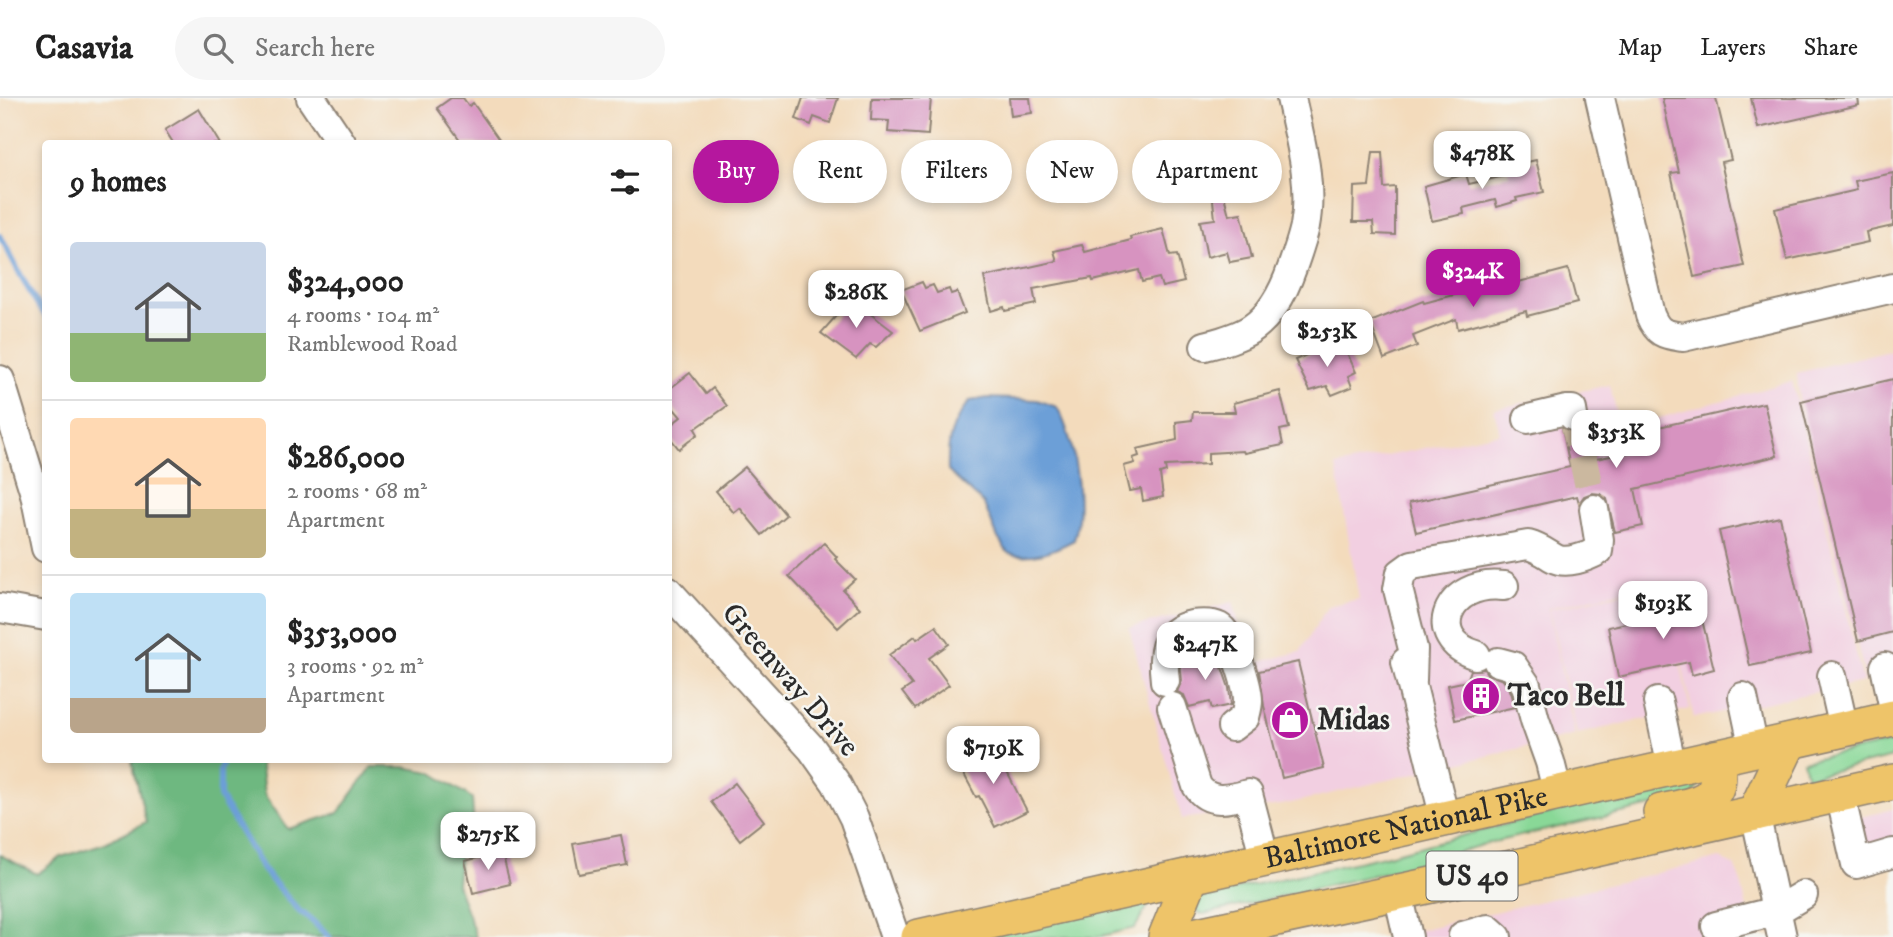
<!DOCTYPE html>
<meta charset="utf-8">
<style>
:root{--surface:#fff;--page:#f6f6f6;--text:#222;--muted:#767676;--line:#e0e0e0;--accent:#b5179e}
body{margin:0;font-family:"IM FELL DW Pica",serif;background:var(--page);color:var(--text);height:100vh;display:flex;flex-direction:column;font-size:26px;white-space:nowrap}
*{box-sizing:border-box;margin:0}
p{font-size:23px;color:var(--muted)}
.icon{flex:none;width:38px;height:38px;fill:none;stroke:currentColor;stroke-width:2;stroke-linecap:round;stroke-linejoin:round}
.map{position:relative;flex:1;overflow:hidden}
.side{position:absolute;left:42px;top:42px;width:630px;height:623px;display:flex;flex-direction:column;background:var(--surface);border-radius:7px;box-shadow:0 4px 10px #0003}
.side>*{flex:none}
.hud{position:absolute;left:693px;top:42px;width:665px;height:63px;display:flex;gap:14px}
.price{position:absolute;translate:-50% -60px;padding:0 16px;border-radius:14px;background:#fff;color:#222;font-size:23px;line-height:46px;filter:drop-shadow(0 2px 4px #0008)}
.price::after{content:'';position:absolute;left:50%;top:42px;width:21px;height:16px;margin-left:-10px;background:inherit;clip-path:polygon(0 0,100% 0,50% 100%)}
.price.active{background:var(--accent);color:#fff}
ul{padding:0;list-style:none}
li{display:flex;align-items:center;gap:21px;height:175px;padding:0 28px}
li+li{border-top:2px solid var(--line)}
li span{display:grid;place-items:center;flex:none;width:196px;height:140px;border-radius:7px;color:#555}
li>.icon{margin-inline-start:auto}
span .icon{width:84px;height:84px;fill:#fffc;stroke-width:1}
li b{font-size:30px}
h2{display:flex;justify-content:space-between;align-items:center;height:84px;padding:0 28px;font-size:30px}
.chip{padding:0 24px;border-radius:32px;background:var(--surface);box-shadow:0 4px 10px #0003;font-size:24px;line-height:63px}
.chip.active{background:var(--accent);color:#fff}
header{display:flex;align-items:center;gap:42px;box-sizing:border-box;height:98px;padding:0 35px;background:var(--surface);border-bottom:2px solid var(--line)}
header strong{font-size:33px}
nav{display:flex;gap:38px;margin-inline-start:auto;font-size:24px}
.search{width:490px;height:63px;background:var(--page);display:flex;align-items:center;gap:18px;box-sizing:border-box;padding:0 24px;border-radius:38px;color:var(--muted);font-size:26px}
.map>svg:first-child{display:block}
.built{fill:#f2cfe1}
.green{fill:#89d897;stroke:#5a8261;stroke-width:2}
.forest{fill:#6eb880;stroke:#4c7256;stroke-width:2}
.water{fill:#6c9fd7;stroke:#4c6581;stroke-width:2}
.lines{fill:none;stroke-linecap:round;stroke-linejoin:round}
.stream{stroke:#6c9fd7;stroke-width:6}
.building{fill:#d793c0}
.minor-tunnel{stroke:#cbb89f;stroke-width:28;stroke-dasharray:28 14;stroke-linecap:butt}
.minor-casing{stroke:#8f8374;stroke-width:32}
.major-casing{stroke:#8f8374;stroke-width:38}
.minor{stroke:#fff;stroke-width:28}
.major{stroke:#eec469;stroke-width:35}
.labels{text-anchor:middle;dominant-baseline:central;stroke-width:5;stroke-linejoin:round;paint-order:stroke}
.shield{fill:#f6f6f2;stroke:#686867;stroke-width:2}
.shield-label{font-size:28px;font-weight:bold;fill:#2b2b2b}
.street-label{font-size:30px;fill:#2b2b2b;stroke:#f6f6f2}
.poi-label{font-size:30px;font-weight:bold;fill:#2b2b2b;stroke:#f6f6f2;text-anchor:start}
</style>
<header>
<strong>Casavia</strong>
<div class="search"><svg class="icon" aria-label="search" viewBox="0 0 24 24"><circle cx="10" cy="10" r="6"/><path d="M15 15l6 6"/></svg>Search here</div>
<nav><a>Map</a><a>Layers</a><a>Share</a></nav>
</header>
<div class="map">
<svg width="1893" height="839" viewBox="0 0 1893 839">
<rect width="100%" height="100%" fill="#f6f6f2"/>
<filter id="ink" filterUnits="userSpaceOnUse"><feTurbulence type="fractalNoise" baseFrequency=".0143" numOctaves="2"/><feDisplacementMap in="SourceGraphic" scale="14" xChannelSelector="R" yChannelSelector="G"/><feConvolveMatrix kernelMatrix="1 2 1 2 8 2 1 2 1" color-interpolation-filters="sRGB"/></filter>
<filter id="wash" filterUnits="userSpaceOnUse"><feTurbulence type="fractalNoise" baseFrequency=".00686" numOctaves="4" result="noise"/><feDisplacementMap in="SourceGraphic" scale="28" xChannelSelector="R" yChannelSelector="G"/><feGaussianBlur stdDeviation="1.57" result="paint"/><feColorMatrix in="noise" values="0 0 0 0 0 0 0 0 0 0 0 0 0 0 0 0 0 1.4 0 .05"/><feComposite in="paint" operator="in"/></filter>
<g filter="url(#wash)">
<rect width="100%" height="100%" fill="#f3dbbc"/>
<g class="built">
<path d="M1893 251V577L1866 583 1799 304 1797 275Z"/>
<path d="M1792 283 1863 584 1694 620 1663 484 1548 510 1575 637 1287 706 1182 721 1129 530 1233 504 1250 566 1300 554 1328 508 1359 501 1336 368 1500 335 1494 311 1610 287 1620 331Z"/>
<path d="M1663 486 1690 611 1577 636 1549 511Z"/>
<path d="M1893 711V759L1860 768 1849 722Z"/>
<path d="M1720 760 1734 768 1741 784 1753 839H1390Z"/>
</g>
<g class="green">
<path d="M1893 644V659L1807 679 1803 663Z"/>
<path d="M1688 679 1704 680 1691 699 1485 746 1408 769 1204 816 1199 815 1195 811 1199 800 1212 796 1380 759Z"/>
<path d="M1152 801 1135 830 1097 839H982Z"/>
</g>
<path class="forest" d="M132 662H260L264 696 288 731 338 715 372 669H404L431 674 472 700 474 730 460 758 457 786 476 839H0V757L37 776 61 759 105 745 146 724Z"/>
<path class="water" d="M988 300 1037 302 1057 309C1075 341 1085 408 1074 442 1053 453 1032 462 1008 455L998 440 984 406 948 373C947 343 950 327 970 303Z"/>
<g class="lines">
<g class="stream">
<path d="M0 138C16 166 26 192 46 218"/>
<path d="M223 662 220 673V699L263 772 300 814 306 817 329 839"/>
</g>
</g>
<g id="blocks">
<g class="building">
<path d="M451 0H463L469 8 473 5 502 46H463L437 10Z"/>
<path d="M803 0H838L830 25 814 19 811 27 796 21Z"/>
<path d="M872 0H931L928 37 888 34 889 23 871 22Z"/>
<path d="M1009 0H1030L1032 15 1011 18Z"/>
<path d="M1662 0H1716L1731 62 1721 64 1744 168 1694 179 1671 75 1679 74Z"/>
<path d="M1751 0H1858L1859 7 1758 30Z"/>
<path d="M199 11 220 46H174L165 32Z"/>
<path d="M1373 54H1382L1384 90 1395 89V137L1374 136 1373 124H1353L1354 89 1369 88Z"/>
<path d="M1536 62 1544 94 1516 100 1517 103 1497 109 1495 102 1463 110 1464 116 1432 123 1424 88 1466 76 1469 86 1509 77 1507 69Z"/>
<path d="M1893 75V128L1866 134 1868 144 1787 162 1775 111 1857 92 1855 83Z"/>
<path d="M1220 82 1229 117 1241 115 1252 160 1230 164 1227 154 1207 159 1200 123 1215 121 1211 84Z"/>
<path d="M1163 131 1170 158 1177 157 1184 184 1162 189 1159 180 1142 184 1139 172 1093 183 1092 180 1033 191 1036 206 1005 213 1004 209 991 213 984 179 1057 163 1054 153 1082 147 1085 154 1131 142 1130 139Z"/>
<path d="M1568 171 1577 205 1527 218 1526 213 1458 231 1456 221 1413 238 1417 248 1384 261 1370 224 1423 203 1424 205 1491 187 1492 191Z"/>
<path d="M922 184 925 190 933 187 937 195 949 191 951 196 957 194 965 215 920 233 901 192Z"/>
<path d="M851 201 893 233 876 249 870 246 856 261 821 235Z"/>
<path d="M1341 242 1356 274 1348 278 1352 289 1332 297 1327 288 1310 293 1295 262Z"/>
<path d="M690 275 706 296 713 290 727 308 695 331 698 336 679 351 668 337V329L681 319 668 304V292Z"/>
<path d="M1893 281V534L1858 543 1801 303Z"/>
<path d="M1280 293 1289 330 1280 332 1283 347 1244 355 1243 353 1208 355V366L1165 368 1166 374 1160 376 1163 399 1143 403 1141 391 1130 393 1124 368 1135 365 1133 360 1139 358 1137 351 1177 342 1176 324 1192 322 1193 314H1235L1233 305Z"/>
<path d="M1764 305 1777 358 1635 391 1643 428 1615 434 1607 401 1601 396 1592 395 1584 398 1579 405 1577 398 1416 434 1409 405 1570 369 1562 330 1568 334H1576L1583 331 1588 324 1596 361 1654 349 1650 331Z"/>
<path d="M745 369 786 417 762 437 740 410 734 415 716 393Z"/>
<path d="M1780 419 1811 555 1750 568 1719 433Z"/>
<path d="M824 445 837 459 835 461 855 481 843 492 860 510 838 530 789 478Z"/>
<path d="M1695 493 1714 571 1692 577 1689 564 1618 579 1608 529 1677 514 1673 498Z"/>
<path d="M936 528 949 546 929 560 949 587 915 611 902 594 912 587 889 557 915 538 917 541Z"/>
<path d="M1217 555 1229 590 1231 607 1212 611 1210 604 1189 609 1184 597 1177 594 1182 582 1180 564Z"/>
<path d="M1298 564 1324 670 1282 680 1264 608 1259 573Z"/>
<path d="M1484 571 1487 576 1503 582 1511 594 1515 609 1455 622 1448 587 1467 583 1471 572Z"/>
<path d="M993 647 1027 713 995 729 979 698 976 699 958 665Z"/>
<path d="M735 685 764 723 740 742 711 704Z"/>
<path d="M621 737 627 767 579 776 573 746Z"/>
<path d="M502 754 510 786 473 795 465 763Z"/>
</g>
</g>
</g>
<g filter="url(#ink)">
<use href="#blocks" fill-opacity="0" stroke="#8f8374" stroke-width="2"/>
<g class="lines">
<path class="minor-tunnel" d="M1573 318 1594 411"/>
<defs>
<g id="minor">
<path d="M311 0 342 46"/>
<path d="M1600 0 1650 217C1658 236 1664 236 1683 239L1893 190"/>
<path d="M1205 248C1220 244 1237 240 1251 231 1272 217 1284 193 1292 170 1297 156 1302 142 1305 128 1313 86 1300 41 1291 0"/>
<path d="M0 282 35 396 46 450"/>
<path d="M1528 321 1566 312H1572L1573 318"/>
<path d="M668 493 812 651 836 685 854 720 895 839"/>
<path d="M0 510 46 518"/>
<path d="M1476 557C1424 541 1446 481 1504 488"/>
<path d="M1406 564 1445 721"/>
<path d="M1498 564 1513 568 1526 587 1535 622 1550 664 1558 696"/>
<path d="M1885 569 1893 606"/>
<path d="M1832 578 1844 631"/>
<path d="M1412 582 1413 551 1398 491 1401 475 1412 467 1528 447C1539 450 1544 454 1554 460 1566 467 1587 459 1598 453L1599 442 1594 411"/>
<path d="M1165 583C1162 559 1162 533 1192 527 1200 526 1211 525 1219 529 1232 536 1248 588 1248 603 1248 608 1246 615 1245 619L1232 629"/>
<path d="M1743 599 1754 651"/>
<path d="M1658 604 1672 670"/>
<path d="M1172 609 1197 688C1209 707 1230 701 1248 696L1265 761"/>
<path d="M1840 696 1856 766 1893 755"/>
<path d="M1755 715 1782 839"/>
<path d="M1398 795 1408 839"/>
<path d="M1716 828 1776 813 1803 797"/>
<path d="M1463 838 1488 831 1497 839"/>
</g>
<g id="major">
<path d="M1661 714C1695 706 1728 706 1715 660"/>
<path d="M1755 715 1789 644"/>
<path id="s1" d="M919 839 1893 620"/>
<path d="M1166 839 1191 778"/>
<path d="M1188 839 1516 769 1893 684"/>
</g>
</defs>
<use href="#minor" class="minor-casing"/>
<use href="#major" class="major-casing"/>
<use href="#minor" class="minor"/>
<use href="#major" class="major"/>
</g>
</g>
<defs>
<symbol id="building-disc" viewBox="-11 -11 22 22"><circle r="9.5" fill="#b5179e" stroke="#f6f6f2"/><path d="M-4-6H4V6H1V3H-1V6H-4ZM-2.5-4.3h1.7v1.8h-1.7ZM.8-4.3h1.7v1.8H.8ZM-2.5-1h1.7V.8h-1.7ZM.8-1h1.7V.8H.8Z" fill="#fff"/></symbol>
<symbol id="shop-disc" viewBox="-11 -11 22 22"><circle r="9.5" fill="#b5179e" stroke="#f6f6f2"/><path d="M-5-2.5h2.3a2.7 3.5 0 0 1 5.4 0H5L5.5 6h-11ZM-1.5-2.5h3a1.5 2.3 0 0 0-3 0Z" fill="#fff"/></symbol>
</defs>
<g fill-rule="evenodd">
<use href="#building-disc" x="1459" y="576" width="44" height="44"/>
<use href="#shop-disc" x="1268" y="600" width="44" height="44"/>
</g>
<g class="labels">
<rect class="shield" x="1426.5" y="753.5" width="91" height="49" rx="5"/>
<g class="shield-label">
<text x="1472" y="778">US 40</text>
</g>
<g class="street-label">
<text transform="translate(790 582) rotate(49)">Greenway Drive</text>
<text stroke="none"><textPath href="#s1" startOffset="499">Baltimore National Pike</textPath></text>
</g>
<g class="poi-label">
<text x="1508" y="598">Taco Bell</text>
<text x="1317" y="622">Midas</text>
</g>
</g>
</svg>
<b class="price" style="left:1482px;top:93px">$478K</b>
<b class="price active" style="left:1473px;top:211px">$324K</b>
<b class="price" style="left:856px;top:232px">$286K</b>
<b class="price" style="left:1327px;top:271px">$253K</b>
<b class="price" style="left:1616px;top:372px">$353K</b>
<b class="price" style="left:1663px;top:543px">$193K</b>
<b class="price" style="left:1205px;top:584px">$247K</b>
<b class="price" style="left:993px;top:688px">$719K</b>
<b class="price" style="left:488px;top:774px">$275K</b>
<div class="hud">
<a class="chip active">Buy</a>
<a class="chip">Rent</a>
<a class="chip">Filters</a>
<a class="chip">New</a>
<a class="chip">Apartment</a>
</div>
<section class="side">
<h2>9 homes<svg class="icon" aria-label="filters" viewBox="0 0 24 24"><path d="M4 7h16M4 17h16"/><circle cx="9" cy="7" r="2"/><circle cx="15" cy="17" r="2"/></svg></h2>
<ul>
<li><span style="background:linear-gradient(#c9d6e8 65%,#8fb573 0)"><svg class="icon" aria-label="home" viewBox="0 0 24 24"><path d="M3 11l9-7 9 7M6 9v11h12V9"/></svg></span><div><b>$324,000</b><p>4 rooms · 104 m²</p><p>Ramblewood Road</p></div></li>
<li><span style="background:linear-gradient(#ffd9b3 65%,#c2b280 0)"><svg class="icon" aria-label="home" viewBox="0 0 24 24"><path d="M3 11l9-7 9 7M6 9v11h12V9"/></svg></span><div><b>$286,000</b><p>2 rooms · 68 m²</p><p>Apartment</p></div></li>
<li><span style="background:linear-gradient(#bfe0f5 75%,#b9a48a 0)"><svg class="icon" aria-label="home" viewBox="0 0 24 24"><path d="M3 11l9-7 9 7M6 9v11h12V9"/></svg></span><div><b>$353,000</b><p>3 rooms · 92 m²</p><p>Apartment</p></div></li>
</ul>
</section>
</div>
